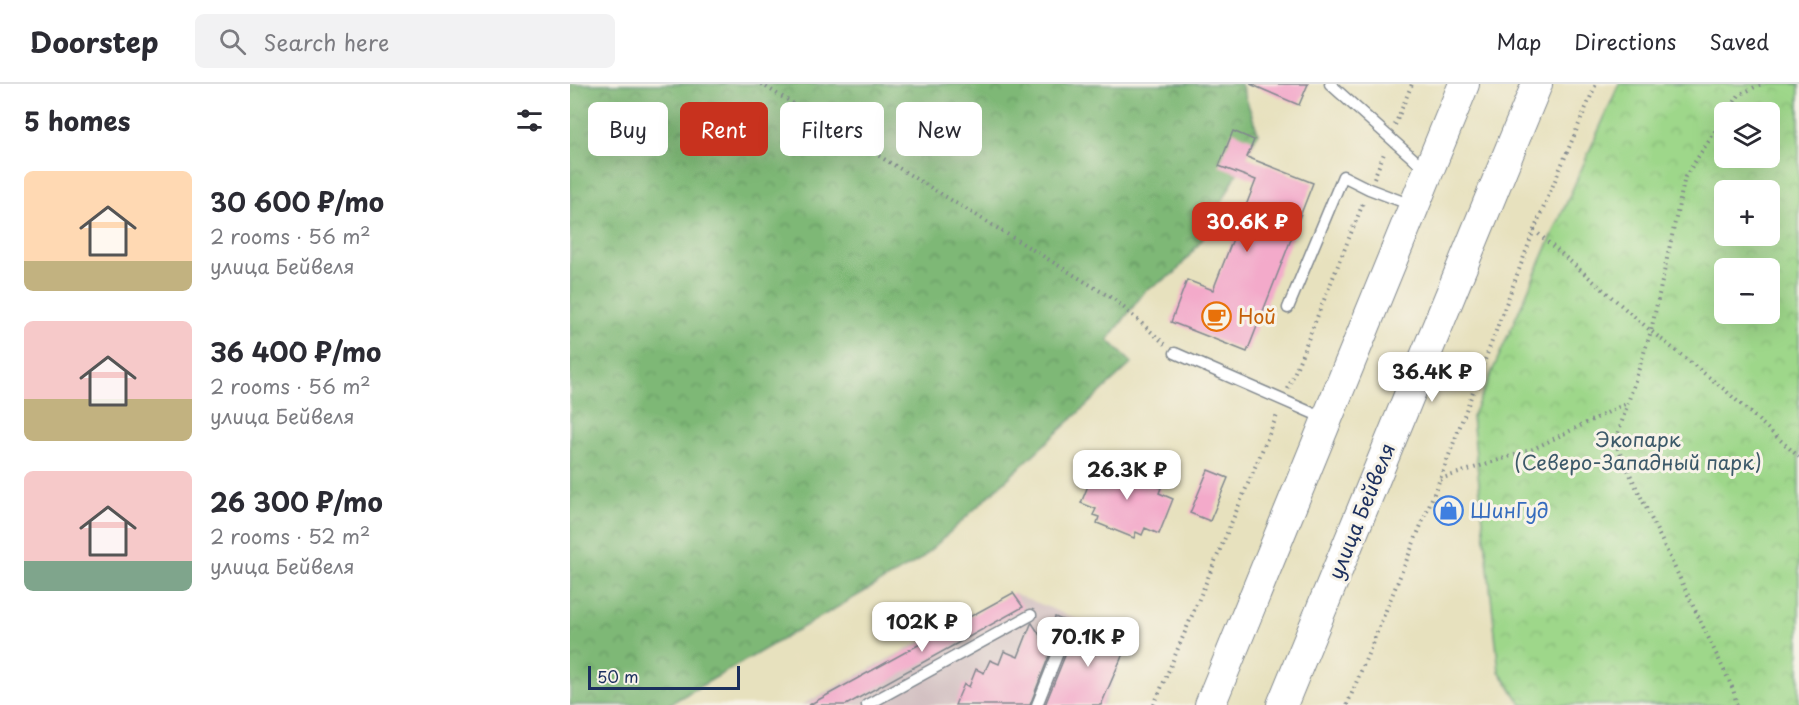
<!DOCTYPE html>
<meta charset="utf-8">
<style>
:root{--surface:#fff;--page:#f2f2f3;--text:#2b2b33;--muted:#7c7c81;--line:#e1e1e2;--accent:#c8321e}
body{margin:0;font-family:"Playpen Sans",sans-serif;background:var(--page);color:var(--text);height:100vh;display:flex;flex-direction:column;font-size:22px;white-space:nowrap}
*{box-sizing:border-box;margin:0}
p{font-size:20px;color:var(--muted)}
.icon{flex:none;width:33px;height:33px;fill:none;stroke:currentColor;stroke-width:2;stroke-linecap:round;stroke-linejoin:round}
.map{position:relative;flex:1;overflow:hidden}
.sheet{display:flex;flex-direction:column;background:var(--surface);width:570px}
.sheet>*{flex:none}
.banner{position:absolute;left:18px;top:18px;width:570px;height:54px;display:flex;gap:12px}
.buttons{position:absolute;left:1144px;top:18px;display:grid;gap:12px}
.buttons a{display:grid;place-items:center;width:66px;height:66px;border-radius:9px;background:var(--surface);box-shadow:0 6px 24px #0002;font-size:30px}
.scale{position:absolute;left:18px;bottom:15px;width:152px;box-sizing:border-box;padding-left:6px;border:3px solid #1b2f5e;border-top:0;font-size:16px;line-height:21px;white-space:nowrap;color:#1b2f5e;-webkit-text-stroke:4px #f7f3e8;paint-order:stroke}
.price{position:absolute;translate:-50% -51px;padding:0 14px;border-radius:12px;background:#fff;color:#222;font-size:20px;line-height:39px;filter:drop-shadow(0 2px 3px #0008)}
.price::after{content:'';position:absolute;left:50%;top:36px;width:18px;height:14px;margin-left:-9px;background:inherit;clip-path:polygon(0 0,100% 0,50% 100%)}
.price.on{background:var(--accent);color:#fff}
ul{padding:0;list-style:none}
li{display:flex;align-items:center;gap:18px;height:150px;padding:0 24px}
li span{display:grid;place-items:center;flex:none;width:168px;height:120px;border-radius:9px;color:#555}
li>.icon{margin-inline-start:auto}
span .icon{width:72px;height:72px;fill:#fffc;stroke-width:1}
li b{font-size:26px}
h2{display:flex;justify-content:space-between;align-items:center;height:72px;padding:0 24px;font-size:26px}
.tag{padding:0 21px;border-radius:9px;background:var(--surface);box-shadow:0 6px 24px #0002;font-size:21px;line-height:54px}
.tag.on{background:var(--accent);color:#fff}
header{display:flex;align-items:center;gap:36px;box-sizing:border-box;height:84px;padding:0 30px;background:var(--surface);border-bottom:2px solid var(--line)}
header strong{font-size:28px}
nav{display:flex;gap:33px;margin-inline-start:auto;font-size:21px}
.search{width:420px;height:54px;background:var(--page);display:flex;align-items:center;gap:15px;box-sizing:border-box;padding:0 21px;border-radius:9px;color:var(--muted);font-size:22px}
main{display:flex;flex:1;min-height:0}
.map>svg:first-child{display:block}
.industrial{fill:#d2bfc1}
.forest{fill:url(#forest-crowns);stroke:#4c746a;stroke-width:1.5}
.park{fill:url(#park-crowns);stroke:#5c8374;stroke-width:1.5;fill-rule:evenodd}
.building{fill:#f3aaca}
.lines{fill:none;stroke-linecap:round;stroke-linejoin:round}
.service-casing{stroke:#81888e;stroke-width:13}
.secondary-casing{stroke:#81888e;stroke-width:32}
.path{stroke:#81888e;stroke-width:4;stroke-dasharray:1.5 4.5;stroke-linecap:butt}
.service{stroke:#fff;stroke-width:10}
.secondary{stroke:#fff;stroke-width:30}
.labels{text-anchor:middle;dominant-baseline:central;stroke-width:6;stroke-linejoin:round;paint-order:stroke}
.food-label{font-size:20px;fill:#c56008;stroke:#f7f3e8;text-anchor:start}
.park-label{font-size:20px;fill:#3c5969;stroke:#f7f3e8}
.shop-label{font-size:20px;fill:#366cbe;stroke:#f7f3e8;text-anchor:start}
.street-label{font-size:20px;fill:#1b2f5e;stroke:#f7f3e8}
</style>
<header>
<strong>Doorstep</strong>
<div class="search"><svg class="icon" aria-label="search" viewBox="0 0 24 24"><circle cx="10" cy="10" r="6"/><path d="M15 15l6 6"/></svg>Search here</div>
<nav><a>Map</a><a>Directions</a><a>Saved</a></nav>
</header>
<main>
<section class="sheet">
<h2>5 homes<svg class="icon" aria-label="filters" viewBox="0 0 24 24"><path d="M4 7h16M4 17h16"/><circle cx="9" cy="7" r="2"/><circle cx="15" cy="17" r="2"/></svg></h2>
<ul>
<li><span style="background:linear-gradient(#ffd9b3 75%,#c2b280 0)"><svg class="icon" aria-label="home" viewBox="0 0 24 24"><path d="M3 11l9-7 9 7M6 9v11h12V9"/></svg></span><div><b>30 600 ₽/mo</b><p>2 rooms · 56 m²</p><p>улица Бейвеля</p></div></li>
<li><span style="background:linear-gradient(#f6c9c9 65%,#c2b280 0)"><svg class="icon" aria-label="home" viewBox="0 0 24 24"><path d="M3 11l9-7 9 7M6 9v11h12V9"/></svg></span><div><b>36 400 ₽/mo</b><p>2 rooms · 56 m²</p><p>улица Бейвеля</p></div></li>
<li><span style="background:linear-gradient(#f6c9c9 75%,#7fa58c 0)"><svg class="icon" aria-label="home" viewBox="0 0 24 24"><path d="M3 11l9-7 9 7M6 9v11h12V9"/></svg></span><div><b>26 300 ₽/mo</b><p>2 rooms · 52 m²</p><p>улица Бейвеля</p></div></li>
</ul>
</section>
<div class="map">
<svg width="1229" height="621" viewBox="0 0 1229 621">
<defs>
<pattern id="forest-crowns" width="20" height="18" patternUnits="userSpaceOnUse" patternTransform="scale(1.5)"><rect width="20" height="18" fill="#7eb876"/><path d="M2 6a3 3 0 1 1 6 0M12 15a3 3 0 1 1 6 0" fill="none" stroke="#669664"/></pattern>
<pattern id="park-crowns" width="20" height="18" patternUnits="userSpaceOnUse" patternTransform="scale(1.5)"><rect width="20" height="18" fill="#9ed78a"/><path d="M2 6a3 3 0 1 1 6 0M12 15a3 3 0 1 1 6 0" fill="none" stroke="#88b97a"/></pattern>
</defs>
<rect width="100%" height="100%" fill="#f7f3e8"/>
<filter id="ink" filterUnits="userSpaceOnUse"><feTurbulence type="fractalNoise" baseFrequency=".0167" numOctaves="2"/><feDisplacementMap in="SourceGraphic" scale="12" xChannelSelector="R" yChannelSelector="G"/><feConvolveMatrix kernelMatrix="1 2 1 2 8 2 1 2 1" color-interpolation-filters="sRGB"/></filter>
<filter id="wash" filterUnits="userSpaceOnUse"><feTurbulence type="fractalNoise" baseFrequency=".008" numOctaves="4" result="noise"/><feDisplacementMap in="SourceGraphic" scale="24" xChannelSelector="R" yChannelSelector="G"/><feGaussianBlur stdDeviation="1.35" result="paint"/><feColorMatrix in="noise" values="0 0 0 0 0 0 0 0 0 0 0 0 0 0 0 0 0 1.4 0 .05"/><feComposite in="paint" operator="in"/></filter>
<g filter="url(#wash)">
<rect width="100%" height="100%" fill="#e7e1be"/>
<path class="industrial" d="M443 509 559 556 534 621H231Z"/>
<path class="forest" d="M0 0H671L688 49 632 156 605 189 575 207 538 256 562 279 351 475 98 621H0Z"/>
<path class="park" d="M1049 0H1229V621H952L929 587 902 333ZM1155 28H1200V74H1155ZM1155 106H1200V152H1155ZM1155 184H1200V230H1155Z"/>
<g id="blocks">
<g class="building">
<path d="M680 0H738L729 21Z"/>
<path d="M663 47 684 56 677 73 743 99 677 268 601 238 617 196 643 206 686 96 649 82Z"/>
<path d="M526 382 541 389 543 384 550 387 552 382 587 396 585 401 591 404 589 409 603 415 589 450 575 444 572 451 566 448 564 454 527 439 529 433 523 431 526 425 511 419Z"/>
<path d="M638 386 658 394 640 437 620 429Z"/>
<path d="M443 509 453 523 276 621H239Z"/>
<path d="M485 533 495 537 491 541 460 621H385L394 600 399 603 406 585 414 589 420 576 429 580 434 567 448 573 461 540 462 539 475 559Z"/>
<path d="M517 539 559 556 531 621H475L505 547V542L514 545Z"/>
</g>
</g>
</g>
<g filter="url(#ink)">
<use href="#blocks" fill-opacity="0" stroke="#81888e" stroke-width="1.5"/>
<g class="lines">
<defs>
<g id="service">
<path d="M760 0 856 86"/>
<path d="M718 224 773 92 799 105 844 122"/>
<path d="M605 269 756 335"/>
<path d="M297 621 461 531"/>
<path d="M467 621 498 544"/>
</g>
<g id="secondary">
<path d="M640 621 894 0"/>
<path d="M712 621 967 0"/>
</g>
</defs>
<use href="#service" class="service-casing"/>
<use href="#secondary" class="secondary-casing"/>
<g class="path">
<path d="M191 0 545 216 595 260"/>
<path d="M1158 28 1169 11 1191 0"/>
<path d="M1155 32 1115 93 1081 247 1045 359 1163 605 1167 621"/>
<path d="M825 41 842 0"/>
<path d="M804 94 815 67"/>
<path d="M964 146 1081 247 1155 306 1229 373"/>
<path d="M718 305 794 117"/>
<path d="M870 395 963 365 1057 319"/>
<path d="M584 621 708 329"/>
<path d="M777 621 870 395 964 146 1026 0"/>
</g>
<use href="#service" class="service"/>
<use href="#secondary" class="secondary"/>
</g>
</g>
<defs>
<symbol id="cafe-ring" viewBox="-11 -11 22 22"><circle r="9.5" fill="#f7f3e8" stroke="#e8710a" stroke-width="1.5"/><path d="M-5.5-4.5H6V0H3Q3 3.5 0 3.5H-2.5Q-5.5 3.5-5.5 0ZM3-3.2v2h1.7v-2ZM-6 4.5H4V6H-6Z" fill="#e8710a"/></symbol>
<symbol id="shop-ring" viewBox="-11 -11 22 22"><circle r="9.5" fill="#f7f3e8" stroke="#3f7fe0" stroke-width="1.5"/><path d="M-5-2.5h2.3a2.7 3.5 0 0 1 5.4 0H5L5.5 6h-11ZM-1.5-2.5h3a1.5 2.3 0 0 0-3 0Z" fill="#3f7fe0"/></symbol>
</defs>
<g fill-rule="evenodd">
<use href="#cafe-ring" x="630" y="216" width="33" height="33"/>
<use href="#shop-ring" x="862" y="410" width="33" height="33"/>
</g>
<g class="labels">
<g class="food-label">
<text x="668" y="232">Ной</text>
</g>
<g class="park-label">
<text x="1068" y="355">Экопарк<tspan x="1068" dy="23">(Северо-Западный парк)</tspan></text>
</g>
<g class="shop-label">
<text x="900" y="426">ШинГуд</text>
</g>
<g class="street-label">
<text transform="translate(791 427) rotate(-68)">улица Бейвеля</text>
</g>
</g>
</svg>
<div class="buttons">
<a><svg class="icon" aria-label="layers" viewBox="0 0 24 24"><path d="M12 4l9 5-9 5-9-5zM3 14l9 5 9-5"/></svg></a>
<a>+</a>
<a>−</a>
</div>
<div class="scale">50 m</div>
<b class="price on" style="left:677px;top:169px">30.6K ₽</b>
<b class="price" style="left:862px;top:319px">36.4K ₽</b>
<b class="price" style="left:557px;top:417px">26.3K ₽</b>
<b class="price" style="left:352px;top:569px">102K ₽</b>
<b class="price" style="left:518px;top:584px">70.1K ₽</b>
<div class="banner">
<a class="tag">Buy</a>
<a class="tag on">Rent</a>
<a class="tag">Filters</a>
<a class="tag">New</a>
</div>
</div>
</main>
